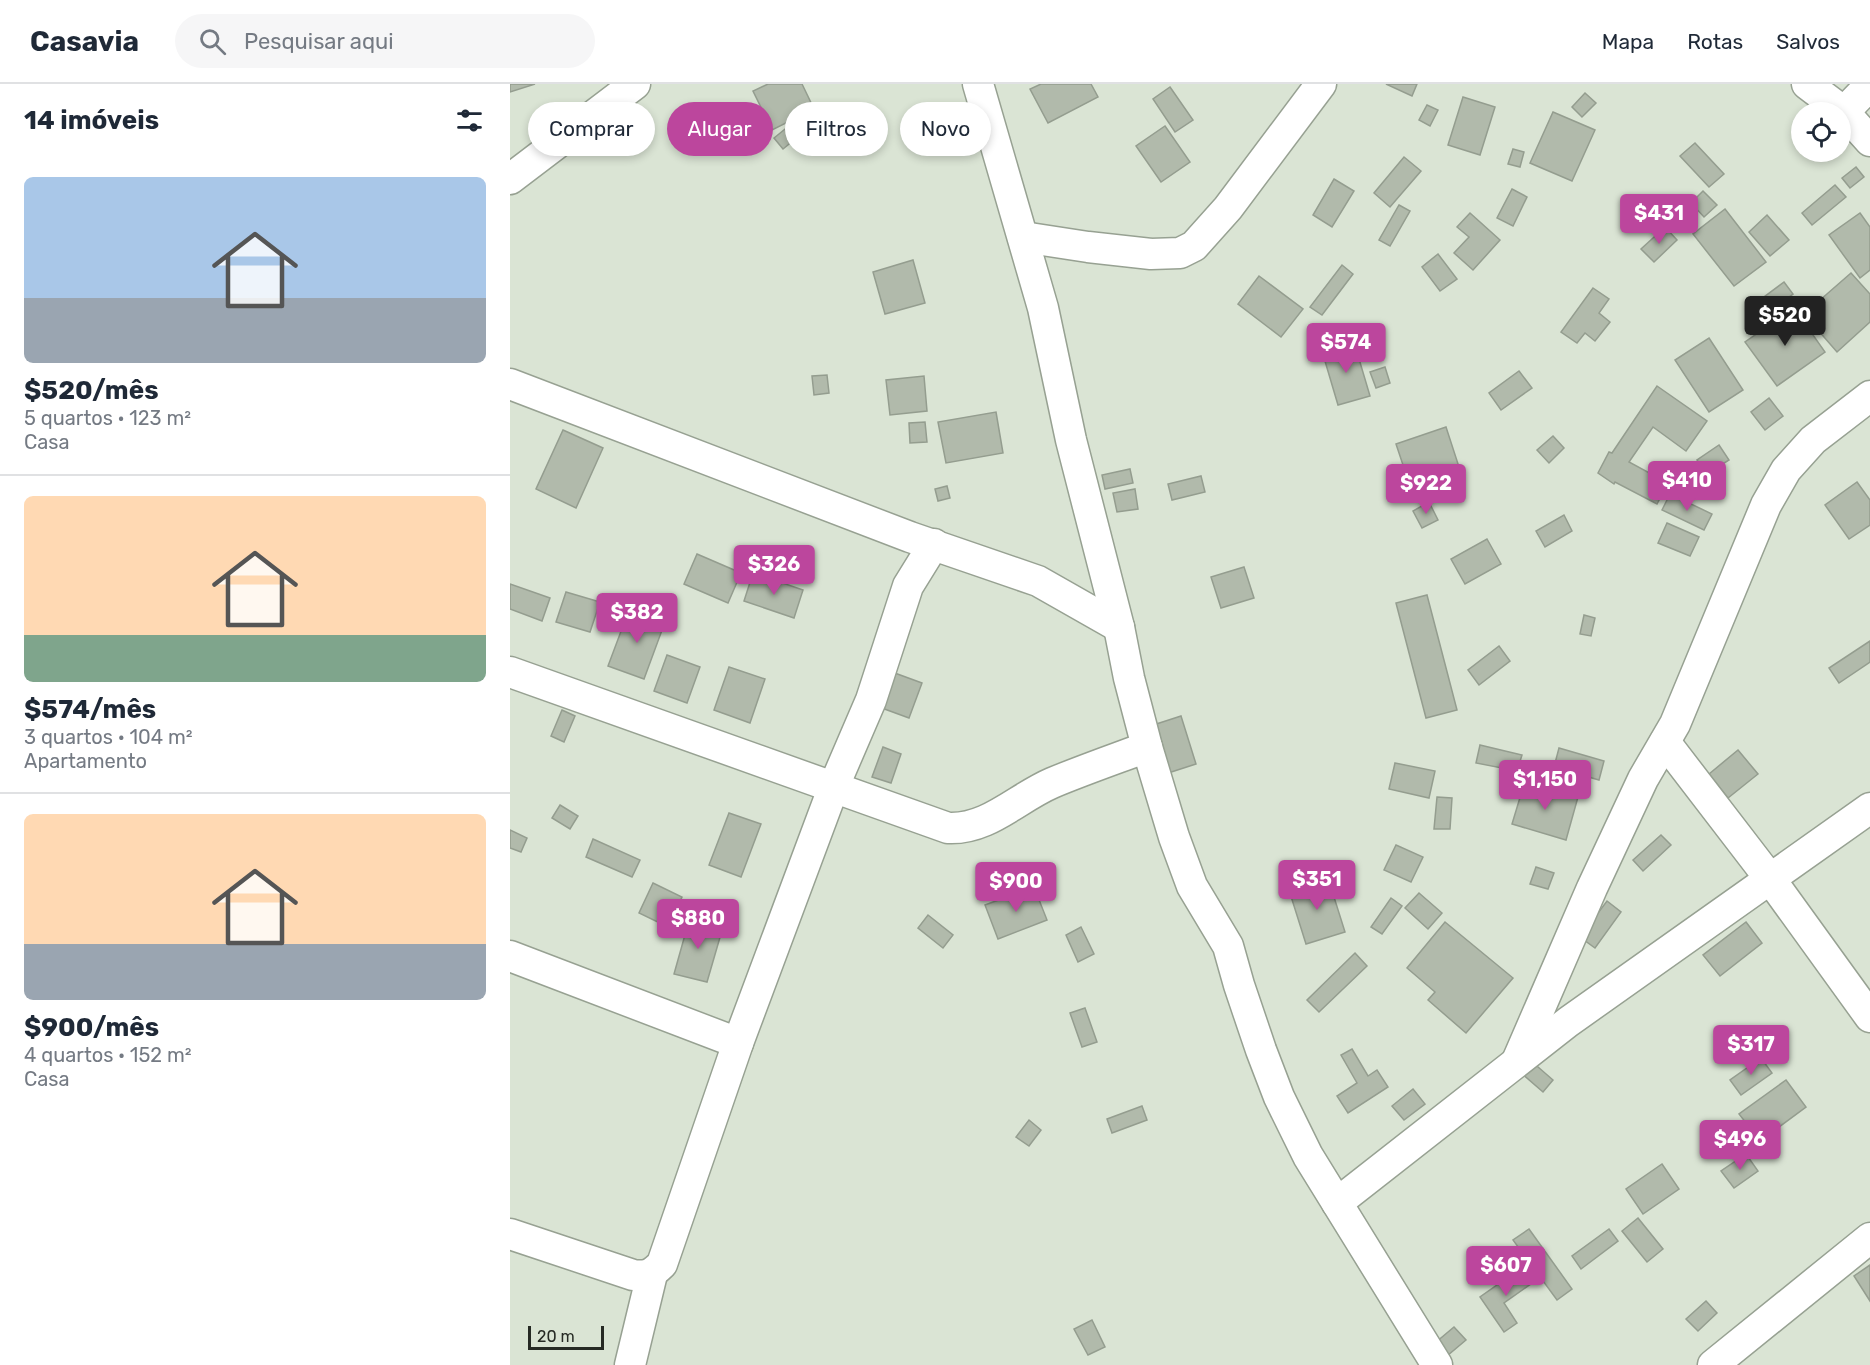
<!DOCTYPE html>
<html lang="pt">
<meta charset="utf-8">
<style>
:root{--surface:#fff;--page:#f6f6f7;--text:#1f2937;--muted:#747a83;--line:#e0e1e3;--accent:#bc469d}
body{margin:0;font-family:Rubik,sans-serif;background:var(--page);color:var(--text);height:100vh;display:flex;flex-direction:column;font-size:22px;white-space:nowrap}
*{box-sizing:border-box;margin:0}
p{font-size:20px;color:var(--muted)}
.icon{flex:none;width:33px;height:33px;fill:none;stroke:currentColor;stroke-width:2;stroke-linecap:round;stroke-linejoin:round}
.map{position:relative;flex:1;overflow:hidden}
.side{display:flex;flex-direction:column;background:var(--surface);width:510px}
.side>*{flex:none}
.hud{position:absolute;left:18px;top:18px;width:570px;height:54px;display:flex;gap:12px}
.fabs{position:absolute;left:1281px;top:18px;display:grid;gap:12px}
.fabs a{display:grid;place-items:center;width:60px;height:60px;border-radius:50%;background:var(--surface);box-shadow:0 3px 9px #0003;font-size:30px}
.scale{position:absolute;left:18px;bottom:15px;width:76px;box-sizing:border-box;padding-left:6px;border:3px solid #262a24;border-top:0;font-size:16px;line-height:21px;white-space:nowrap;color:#262a24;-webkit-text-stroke:4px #dae4d4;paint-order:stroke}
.price{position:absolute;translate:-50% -51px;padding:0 14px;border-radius:6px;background:var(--accent);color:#fff;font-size:20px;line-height:39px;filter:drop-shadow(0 2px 3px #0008)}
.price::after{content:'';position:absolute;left:50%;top:36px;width:18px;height:14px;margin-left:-9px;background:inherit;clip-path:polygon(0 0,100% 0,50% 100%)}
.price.selected{background:#222;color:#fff}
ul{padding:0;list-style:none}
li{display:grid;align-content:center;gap:12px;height:318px;padding:0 24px}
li+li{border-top:2px solid var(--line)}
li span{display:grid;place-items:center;height:186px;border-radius:9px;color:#555}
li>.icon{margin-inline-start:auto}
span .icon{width:108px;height:108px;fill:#fffc;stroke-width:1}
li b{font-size:26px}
h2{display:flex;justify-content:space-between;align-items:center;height:72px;padding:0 24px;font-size:26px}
.tag{padding:0 21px;border-radius:27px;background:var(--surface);box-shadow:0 3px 9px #0003;font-size:21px;line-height:54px}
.tag.selected{background:var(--accent);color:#fff}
header{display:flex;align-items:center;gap:36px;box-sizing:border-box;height:84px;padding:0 30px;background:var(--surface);border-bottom:2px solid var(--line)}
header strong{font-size:28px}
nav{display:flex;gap:33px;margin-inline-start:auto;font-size:21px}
.search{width:420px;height:54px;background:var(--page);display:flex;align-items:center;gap:15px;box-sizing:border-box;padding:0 21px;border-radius:33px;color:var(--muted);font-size:22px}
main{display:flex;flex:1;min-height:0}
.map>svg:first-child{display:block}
.building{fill:#b1baab;stroke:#949d8f;stroke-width:1.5}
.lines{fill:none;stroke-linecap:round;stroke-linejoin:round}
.street-casing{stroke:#97a192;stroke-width:33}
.street{stroke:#fff;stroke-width:30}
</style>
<header>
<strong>Casavia</strong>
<div class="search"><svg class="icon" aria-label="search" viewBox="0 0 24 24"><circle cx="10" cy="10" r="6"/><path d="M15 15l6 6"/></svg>Pesquisar aqui</div>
<nav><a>Mapa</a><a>Rotas</a><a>Salvos</a></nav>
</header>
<main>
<section class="side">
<h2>14 imóveis<svg class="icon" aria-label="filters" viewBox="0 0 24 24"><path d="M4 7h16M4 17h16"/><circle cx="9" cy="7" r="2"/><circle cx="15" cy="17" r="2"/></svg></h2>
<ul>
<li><span style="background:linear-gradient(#a9c7e8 65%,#9aa5b1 0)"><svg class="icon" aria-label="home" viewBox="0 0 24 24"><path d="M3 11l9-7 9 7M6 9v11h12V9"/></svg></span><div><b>$520/mês</b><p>5 quartos · 123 m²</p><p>Casa</p></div></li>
<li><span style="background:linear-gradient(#ffd9b3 75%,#7fa58c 0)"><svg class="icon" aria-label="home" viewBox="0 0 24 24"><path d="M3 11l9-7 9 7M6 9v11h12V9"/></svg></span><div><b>$574/mês</b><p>3 quartos · 104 m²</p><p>Apartamento</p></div></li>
<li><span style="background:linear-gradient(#ffd9b3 70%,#9aa5b1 0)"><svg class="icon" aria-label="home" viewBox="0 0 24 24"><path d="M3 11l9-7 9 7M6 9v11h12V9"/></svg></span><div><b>$900/mês</b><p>4 quartos · 152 m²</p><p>Casa</p></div></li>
</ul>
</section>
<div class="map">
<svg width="1360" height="1281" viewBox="0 0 1360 1281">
<rect width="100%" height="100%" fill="#dae4d4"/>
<g class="building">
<path d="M0 0H25L0 8Z"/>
<path d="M258 0H292L304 25 262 46 243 7Z"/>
<path d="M531 0H581L588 13 538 39 520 5Z"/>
<path d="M876 0H907L902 12Z"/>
<path d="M660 3 683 36 665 48 643 15Z"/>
<path d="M1075 9 1086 19 1072 33 1062 23Z"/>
<path d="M953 13 985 23 970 71 938 61Z"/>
<path d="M917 21 928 26 920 42 909 36Z"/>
<path d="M357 22 368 49 338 62 327 34Z"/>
<path d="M1043 28 1085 46 1062 97 1020 79Z"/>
<path d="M280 41 289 52 273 65 264 54Z"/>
<path d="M655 42 680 78 651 98 626 62Z"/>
<path d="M1185 59 1214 90 1199 103 1170 72Z"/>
<path d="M1003 65 1014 68 1010 83 998 80Z"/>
<path d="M894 73 911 87 880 123 864 109Z"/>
<path d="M1346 83 1354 93 1340 104 1332 94Z"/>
<path d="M824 95 844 107 822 143 803 131Z"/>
<path d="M1325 101 1336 113 1302 141 1292 129Z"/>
<path d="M1002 105 1017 113 1003 142 987 134Z"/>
<path d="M1193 107 1207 121 1194 133 1181 119Z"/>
<path d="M889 121 900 127 880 162 869 156Z"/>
<path d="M1215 125 1256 178 1224 202 1183 150Z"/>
<path d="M960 129 990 156 963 186 944 169 959 153 947 143Z"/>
<path d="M1350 129 1360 143V186L1350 194 1319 151Z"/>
<path d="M1257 131 1279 156 1260 172 1239 148Z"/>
<path d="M1155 143 1167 156 1144 178 1131 165Z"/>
<path d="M928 170 947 195 930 207 912 183Z"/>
<path d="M403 176 415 219 375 230 363 188Z"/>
<path d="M832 181 843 190 812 231 800 223Z"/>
<path d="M1341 189 1360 210V238L1327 268 1294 230Z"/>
<path d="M749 192 793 225 771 253 728 220Z"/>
<path d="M1274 198 1283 210 1259 228 1250 216Z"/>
<path d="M1083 204 1099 215 1089 229 1100 238 1085 257 1075 249 1067 259 1051 248Z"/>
<path d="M1284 224 1315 268 1267 302 1235 258Z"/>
<path d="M1199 254 1233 306 1199 328 1165 276Z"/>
<path d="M844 258 860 312 828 321 812 267Z"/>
<path d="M875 283 880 299 866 304 860 288Z"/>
<path d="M1009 287 1022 304 991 326 979 309Z"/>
<path d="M317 291 319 309 304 311 302 292Z"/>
<path d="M414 292 417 327 380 331 376 296Z"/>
<path d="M1147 302 1197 337 1176 367 1143 343 1119 378 1158 399 1147 420 1105 398 1104 400 1088 389 1099 368 1102 369Z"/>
<path d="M1259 314 1273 332 1255 346 1241 328Z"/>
<path d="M486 328 493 369 436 379 428 338Z"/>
<path d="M415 338 417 358 400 359 399 339Z"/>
<path d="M936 343 949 383 899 399 886 360Z"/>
<path d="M53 346 93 364 66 424 26 405Z"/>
<path d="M1043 352 1054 364 1039 379 1027 366Z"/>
<path d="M1209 361 1219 376 1197 390 1187 376Z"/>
<path d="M620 385 623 399 595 405 592 391Z"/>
<path d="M691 392 695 408 662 416 658 400Z"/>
<path d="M1347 398 1360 416V441L1339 455 1315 421Z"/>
<path d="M437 402 440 414 428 417 425 405Z"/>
<path d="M625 405 628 425 607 428 603 409Z"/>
<path d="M1160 410 1202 430 1194 446 1152 426Z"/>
<path d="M919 418 928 436 912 444 903 427Z"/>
<path d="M1054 431 1062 447 1035 463 1026 447Z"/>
<path d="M1157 439 1189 453 1180 472 1148 459Z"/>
<path d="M977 455 991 480 955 500 941 475Z"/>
<path d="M187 470 231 489 218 519 174 500Z"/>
<path d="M734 483 744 514 711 524 701 493Z"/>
<path d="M243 489 293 506 284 534 234 517Z"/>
<path d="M0 500 40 514 32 537 0 525Z"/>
<path d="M56 508 90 518 80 548 46 538Z"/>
<path d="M917 511 947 626 916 634 886 519Z"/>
<path d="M119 526 155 538 134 595 98 582Z"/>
<path d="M1074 531 1085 534 1081 552 1070 550Z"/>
<path d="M1360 557V578L1329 599 1319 584Z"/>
<path d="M989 562 1000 577 969 601 958 586Z"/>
<path d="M157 571 190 583 177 619 144 607Z"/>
<path d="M219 583 255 595 240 639 204 626Z"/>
<path d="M382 588 412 599 399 634 369 623Z"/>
<path d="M52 626 65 632 54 658 41 652Z"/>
<path d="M671 632 686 680 652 691 637 643Z"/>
<path d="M970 661 1012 671 1007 687 966 679Z"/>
<path d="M373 663 391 670 381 699 362 693Z"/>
<path d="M1049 664 1094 677 1089 696 1044 683Z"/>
<path d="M1228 666 1248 690 1218 714 1199 690Z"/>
<path d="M885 679 925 687 919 714 879 705Z"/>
<path d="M1015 697 1068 713 1056 756 1002 740Z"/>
<path d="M927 713 942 714 940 745H924Z"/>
<path d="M50 721 68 732 60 745 42 734Z"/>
<path d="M219 729 251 740 231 793 199 781Z"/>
<path d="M0 746 17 754 11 768 0 764Z"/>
<path d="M1151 751 1161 761 1133 787 1123 776Z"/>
<path d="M83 755 130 776 122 793 76 773Z"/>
<path d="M886 761 913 773 901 798 874 786Z"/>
<path d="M1026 783 1044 789 1038 805 1020 800Z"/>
<path d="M818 794 835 848 796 860 779 806Z"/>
<path d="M143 799 172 813 158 843 129 829Z"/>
<path d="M524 803 537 836 488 855 475 821Z"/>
<path d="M909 809 932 829 918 845 895 824Z"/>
<path d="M881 814 892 822 872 850 861 843Z"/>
<path d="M1097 817 1111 828 1085 864 1070 853Z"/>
<path d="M418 831 443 851 433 864 408 844Z"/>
<path d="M180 833 213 843 197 898 164 890Z"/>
<path d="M935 838 1003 894 956 949 918 916 925 908 897 884Z"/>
<path d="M1236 838 1252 859 1210 892 1193 871Z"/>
<path d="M571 843 584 870 568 878 556 851Z"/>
<path d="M845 869 857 882 809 928 797 916Z"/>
<path d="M575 924 587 958 572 963 560 929Z"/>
<path d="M842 965 858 992 867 986 878 1003 838 1029 827 1012 847 999 831 971Z"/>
<path d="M1251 974 1262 989 1231 1011 1220 996Z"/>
<path d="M1020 976 1043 996 1033 1008 1010 988Z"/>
<path d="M1276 996 1296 1023 1250 1057 1229 1030Z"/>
<path d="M903 1005 915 1020 894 1036 882 1022Z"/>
<path d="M632 1022 637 1036 602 1049 597 1035Z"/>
<path d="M519 1036 531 1046 519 1062 506 1053Z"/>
<path d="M1236 1070 1248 1087 1224 1104 1211 1087Z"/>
<path d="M1152 1080 1169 1105 1133 1130 1116 1105Z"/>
<path d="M1128 1134 1153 1165 1137 1178 1112 1147Z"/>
<path d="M1019 1145 1062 1205 1047 1216 1003 1156Z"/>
<path d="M1099 1145 1108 1157 1071 1185 1062 1172Z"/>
<path d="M1360 1181V1217L1344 1192Z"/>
<path d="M1014 1182 1025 1197 994 1219 1007 1239 994 1248 970 1213Z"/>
<path d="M1196 1217 1207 1229 1188 1247 1176 1235Z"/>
<path d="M582 1236 595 1263 578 1271 564 1245Z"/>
<path d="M944 1243 956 1256 931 1277 919 1264Z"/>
</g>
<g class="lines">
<defs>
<g id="street">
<path d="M468 0 533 224 561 356 609 543 619 594 637 663 664 753 682 802 718 862 729 901 751 966 769 1013 798 1072 927 1281"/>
<path d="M1297 0 1334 28 1360 57"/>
<path d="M1334 28 1360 1"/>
<path d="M0 95 125 0"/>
<path d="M513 153 578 163 641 170 670 169 684 162 718 124 811 0"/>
<path d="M0 300 400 453 528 497 609 543"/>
<path d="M0 588 438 744C478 746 507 714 542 699 573 686 605 675 637 663"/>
<path d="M1155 658 1261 796 1360 933"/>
<path d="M0 872 228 959"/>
<path d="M1007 977 1082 804 1133 695 1165 640 1256 421 1276 386 1303 356 1360 312"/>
<path d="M827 1119 1058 938 1360 724"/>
<path d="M0 1150 123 1191C137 1193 142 1190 152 1180L228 959 324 702 361 616 398 502 424 460"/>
<path d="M120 1281 142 1190"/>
<path d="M1203 1281 1360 1154"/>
</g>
</defs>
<use href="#street" class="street-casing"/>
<use href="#street" class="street"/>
</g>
</svg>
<div class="fabs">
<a><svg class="icon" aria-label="locate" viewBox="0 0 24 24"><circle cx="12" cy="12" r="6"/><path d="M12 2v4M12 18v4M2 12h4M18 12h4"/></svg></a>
</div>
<div class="scale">20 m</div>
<b class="price" style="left:1149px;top:161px">$431</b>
<b class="price selected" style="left:1275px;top:263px">$520</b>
<b class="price" style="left:836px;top:290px">$574</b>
<b class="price" style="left:1177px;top:428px">$410</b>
<b class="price" style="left:916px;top:431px">$922</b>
<b class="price" style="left:264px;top:512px">$326</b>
<b class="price" style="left:127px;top:560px">$382</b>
<b class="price" style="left:1035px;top:727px">$1,150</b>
<b class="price" style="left:807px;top:827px">$351</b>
<b class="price" style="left:506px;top:829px">$900</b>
<b class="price" style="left:188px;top:866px">$880</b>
<b class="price" style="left:1241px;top:992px">$317</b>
<b class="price" style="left:1230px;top:1087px">$496</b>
<b class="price" style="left:996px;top:1213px">$607</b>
<div class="hud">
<a class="tag">Comprar</a>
<a class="tag selected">Alugar</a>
<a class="tag">Filtros</a>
<a class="tag">Novo</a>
</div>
</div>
</main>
